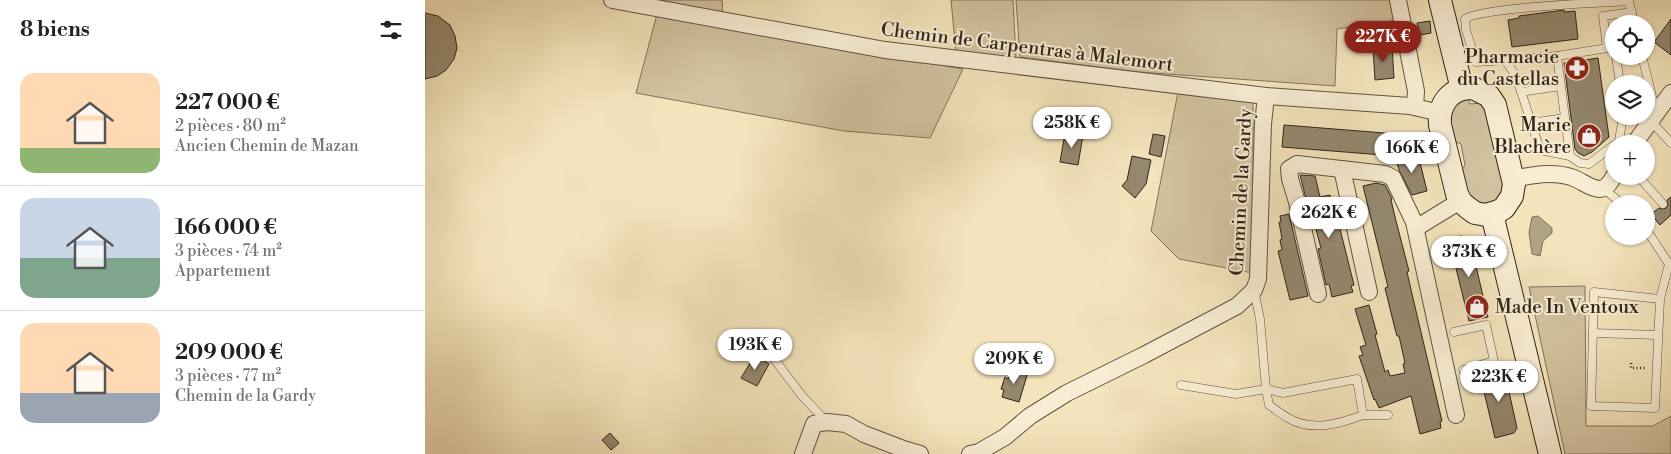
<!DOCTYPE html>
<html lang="fr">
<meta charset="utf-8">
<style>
:root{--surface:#fff;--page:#f2f2f2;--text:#202124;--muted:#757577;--line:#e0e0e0;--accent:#8f2418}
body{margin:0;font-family:"Libre Bodoni",serif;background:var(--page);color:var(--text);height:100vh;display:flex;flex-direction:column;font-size:19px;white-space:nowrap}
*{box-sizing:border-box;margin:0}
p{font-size:16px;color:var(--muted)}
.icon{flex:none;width:28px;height:28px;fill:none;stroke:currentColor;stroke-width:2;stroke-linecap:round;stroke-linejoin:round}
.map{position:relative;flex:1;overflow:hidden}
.sheet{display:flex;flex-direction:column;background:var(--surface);width:425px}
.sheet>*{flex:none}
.tools{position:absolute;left:1180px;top:15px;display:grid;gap:10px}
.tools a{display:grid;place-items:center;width:50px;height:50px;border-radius:50%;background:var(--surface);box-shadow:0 1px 4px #0004;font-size:25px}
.price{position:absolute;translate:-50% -42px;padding:0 11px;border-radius:18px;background:#fff;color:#222;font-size:16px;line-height:32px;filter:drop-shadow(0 1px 2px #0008)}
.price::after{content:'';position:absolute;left:50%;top:30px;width:15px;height:11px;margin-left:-8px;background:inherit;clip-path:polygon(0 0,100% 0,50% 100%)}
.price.on{background:var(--accent);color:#fff}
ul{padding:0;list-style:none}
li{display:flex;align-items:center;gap:15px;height:125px;padding:0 20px}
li+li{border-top:1px solid var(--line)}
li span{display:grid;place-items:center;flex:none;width:140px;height:100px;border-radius:15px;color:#555}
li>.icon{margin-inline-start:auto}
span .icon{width:60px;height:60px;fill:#fffc;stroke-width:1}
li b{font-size:21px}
h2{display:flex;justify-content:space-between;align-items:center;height:60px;padding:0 20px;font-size:21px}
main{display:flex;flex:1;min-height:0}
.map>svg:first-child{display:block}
.green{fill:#d3c3a1;stroke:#81745e}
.water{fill:#b1a385;stroke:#7d705b}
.building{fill:#95886f;stroke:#2f241b}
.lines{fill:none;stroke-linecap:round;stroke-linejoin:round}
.service-casing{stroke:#605443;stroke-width:9}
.minor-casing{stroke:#605443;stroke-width:18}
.secondary-casing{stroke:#2f241b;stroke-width:24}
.path{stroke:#2f241b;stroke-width:2.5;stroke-dasharray:1 2.5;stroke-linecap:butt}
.service{stroke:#f8edd3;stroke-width:8}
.minor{stroke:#f8edd3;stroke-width:16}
.secondary{stroke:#f8edd3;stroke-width:22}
.labels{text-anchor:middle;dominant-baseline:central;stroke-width:4;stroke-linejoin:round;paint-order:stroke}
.street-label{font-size:19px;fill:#2f241b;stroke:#f8edd3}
.poi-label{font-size:19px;fill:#2f241b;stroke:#f8edd3;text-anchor:end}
</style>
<main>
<section class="sheet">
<h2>8 biens<svg class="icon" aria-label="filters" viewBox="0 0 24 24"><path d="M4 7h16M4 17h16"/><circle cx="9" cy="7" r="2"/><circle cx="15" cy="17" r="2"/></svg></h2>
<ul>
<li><span style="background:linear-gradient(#ffd9b3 75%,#8fb573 0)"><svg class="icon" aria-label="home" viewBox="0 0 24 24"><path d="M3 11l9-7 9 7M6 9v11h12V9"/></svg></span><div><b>227 000 €</b><p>2 pièces · 80 m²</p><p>Ancien Chemin de Mazan</p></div></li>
<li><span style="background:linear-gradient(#c9d6e8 60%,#7fa58c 0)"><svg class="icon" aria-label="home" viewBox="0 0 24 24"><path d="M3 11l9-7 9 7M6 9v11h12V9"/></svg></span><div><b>166 000 €</b><p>3 pièces · 74 m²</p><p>Appartement</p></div></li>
<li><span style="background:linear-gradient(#ffd9b3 70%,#9aa5b1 0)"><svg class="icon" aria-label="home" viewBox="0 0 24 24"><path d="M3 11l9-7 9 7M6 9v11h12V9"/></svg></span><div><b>209 000 €</b><p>3 pièces · 77 m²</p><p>Chemin de la Gardy</p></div></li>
</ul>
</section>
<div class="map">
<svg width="1246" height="454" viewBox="0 0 1246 454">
<rect width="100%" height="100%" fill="#f4e4bc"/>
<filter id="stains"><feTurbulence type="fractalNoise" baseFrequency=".004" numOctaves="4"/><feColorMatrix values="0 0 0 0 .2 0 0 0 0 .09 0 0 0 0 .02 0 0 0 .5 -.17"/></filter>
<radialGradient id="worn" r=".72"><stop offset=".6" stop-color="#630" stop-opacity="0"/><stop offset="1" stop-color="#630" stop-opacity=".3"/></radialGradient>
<g class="green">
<path d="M233 0H297L298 14Z"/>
<path d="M526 0H588L591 58 531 53Z"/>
<path d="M591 0H968L972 20 912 29 910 86 714 72 595 57Z"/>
<path d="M232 14 538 69 505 138 419 131 211 93Z"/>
<path d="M753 92 828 101V273L754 259 726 231Z"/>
<path d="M1043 98 1045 104 1056 103 1060 109 1079 183C1077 195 1072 201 1061 206L1043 197 1036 171 1040 165 1036 144 1029 141C1024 123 1018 102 1043 98Z"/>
<path d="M1160 286 1161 426H1228L1246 416V454H1140L1104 287Z"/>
</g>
<path class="water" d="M1113 216 1127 228V233L1118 241 1115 256 1107 254 1104 232 1107 217Z"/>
<g class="building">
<path d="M1139 10V12L1150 11 1153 39 1087 47 1083 20 1094 18V16Z"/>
<path d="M0 13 13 16 25 25 30 36 32 48 29 59 21 70 12 76 0 79Z"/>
<path d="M1246 19V55L1229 42Z"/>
<path d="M1005 21 1006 33 995 35 992 23Z"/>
<path d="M967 46 969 78 950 80 948 48Z"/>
<path d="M1173 58 1184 137 1167 152 1159 156 1153 153 1150 149 1139 63Z"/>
<path d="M859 125 972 134 970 156 857 147Z"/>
<path d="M640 133 658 135 653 165 635 162Z"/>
<path d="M728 134 740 136 736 157 724 154Z"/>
<path d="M993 154 1002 191 987 195 974 170 971 159Z"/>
<path d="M707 156 726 160 721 184 710 198 697 186 702 180Z"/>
<path d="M875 175 890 176 895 197 905 195 906 202 908 201 929 285 926 286 928 292 907 297 904 284 901 285 893 249 896 248 893 237 890 225 888 226Z"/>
<path d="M951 183 960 185 967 199 966 200 970 217 984 271 982 272 987 294 1017 421 1015 422 1016 428 995 434 986 396 954 408 950 399 949 400 934 356 938 355 935 347 941 345 930 309 944 305 952 334 950 335 960 372 963 370 965 376 980 373 978 364 980 363 974 336H972L970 329 960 288 963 287 938 186Z"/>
<path d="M1246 197V215L1235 225 1226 214 1234 208 1237 209 1241 208 1243 205 1242 200Z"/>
<path d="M864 214 883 296 865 300 853 251 857 250 855 240 857 239 854 222H856L855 216Z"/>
<path d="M1035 236 1042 237 1045 241 1063 317 1044 321 1026 248 1027 240Z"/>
<path d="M330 355 344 364 332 386 316 378Z"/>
<path d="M587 367 603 372 594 402 577 397 579 390 576 389 580 377 583 379Z"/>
<path d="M1079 369 1092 428 1089 433 1070 438 1055 375Z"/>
<path d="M185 433 194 443 186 450 177 440Z"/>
</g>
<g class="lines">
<defs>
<g id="service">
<path d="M1189 47 1132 56 1080 60 1091 76 1115 150 1145 156 1155 163 1164 164 1189 145"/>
<path d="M1182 48 1178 16 1207 12"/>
<path d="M1132 56 1145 156"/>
<path d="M1191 56 1195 84"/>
<path d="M1217 56 1231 112"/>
<path d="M1080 60 1051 62 1041 30 1040 19C1056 7 1177 3 1204 1L1209 24"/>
<path d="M1096 92 1136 86"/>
<path d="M1226 121 1246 143"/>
<path d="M1106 123 1140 118"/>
<path d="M1194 141 1198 116"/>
<path d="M1213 176 1238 204"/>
<path d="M1178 188 1197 204"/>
<path d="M1221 229 1244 264 1235 299 1230 408 1166 406 1169 292 1235 299"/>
<path d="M1029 332 1061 325 1069 361 1038 370"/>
<path d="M1168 333 1233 335"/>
<path d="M349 359 378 397 401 421"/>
<path d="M756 385 811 394 841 389 844 405C850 409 856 414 863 418 887 432 914 424 938 415L932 379 858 393 841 389 835 319 829 290"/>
<path d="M938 415H963"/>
</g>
<g id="minor">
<path d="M187 0 460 50 841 96 985 106 1015 113"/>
<path d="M973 0 991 91 990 107"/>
<path d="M1209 144 1246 93"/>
<path d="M917 169 944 292"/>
<path d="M1088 179C1107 175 1128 171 1146 177 1156 180 1165 189 1175 189 1183 188 1186 181 1189 176"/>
<path d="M991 228 1027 206 1034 199"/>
<path d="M893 294 872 202 865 179 864 169 872 164 960 174 968 178 989 222 1031 415"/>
<path d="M378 454 389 424 402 422 421 424 439 434 478 449 495 454"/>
<path d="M545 454 554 452 580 437 605 416 642 393 719 355 812 306 829 290 833 279 838 124 841 96"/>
</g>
<g id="secondary">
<path d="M1015 0 1037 89"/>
<path d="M1048 88 1064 96 1070 105 1089 184 1087 196 1079 208 1074 211 1061 215 1050 213 1043 208 1036 202 1032 194 1015 125C1013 104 1026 87 1048 88Z"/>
<path d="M1067 214 1125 454"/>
</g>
</defs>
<use href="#service" class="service-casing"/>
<use href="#minor" class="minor-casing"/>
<use href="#secondary" class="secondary-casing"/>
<path class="path" d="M1206 363V368H1222"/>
<use href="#service" class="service"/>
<use href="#minor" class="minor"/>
<use href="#secondary" class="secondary"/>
</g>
<defs>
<symbol id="pharmacy-disc" viewBox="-11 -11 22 22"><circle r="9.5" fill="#8f2418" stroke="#f8edd3"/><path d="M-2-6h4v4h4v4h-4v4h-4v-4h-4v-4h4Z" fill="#fff"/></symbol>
<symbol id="shop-disc" viewBox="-11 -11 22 22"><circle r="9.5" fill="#8f2418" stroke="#f8edd3"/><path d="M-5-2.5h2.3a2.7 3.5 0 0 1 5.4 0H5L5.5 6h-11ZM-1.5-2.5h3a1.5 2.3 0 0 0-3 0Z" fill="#fff"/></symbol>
</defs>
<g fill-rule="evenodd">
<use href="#pharmacy-disc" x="1138" y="54" width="28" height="28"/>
<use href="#shop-disc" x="1150" y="122" width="28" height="28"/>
<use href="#shop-disc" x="1038" y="293" width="28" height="28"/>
</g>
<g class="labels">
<g class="street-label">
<text transform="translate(602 47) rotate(7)">Chemin de Carpentras à Malemort</text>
<text transform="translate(816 192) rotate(-87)">Chemin de la Gardy</text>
</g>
<g class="poi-label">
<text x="1134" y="57">Pharmacie<tspan x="1134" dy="22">du Castellas</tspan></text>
<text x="1146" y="125">Marie<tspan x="1146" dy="22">Blachère</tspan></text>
<text x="1070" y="307" text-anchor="start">Made In Ventoux</text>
</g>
</g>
<rect width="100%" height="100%" filter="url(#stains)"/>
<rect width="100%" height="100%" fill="url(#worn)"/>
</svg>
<div class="tools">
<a><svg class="icon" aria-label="locate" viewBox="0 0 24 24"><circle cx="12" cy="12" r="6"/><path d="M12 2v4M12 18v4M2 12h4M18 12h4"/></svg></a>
<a><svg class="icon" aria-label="layers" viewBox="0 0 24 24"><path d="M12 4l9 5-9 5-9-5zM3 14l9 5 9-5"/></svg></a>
<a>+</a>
<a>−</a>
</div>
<b class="price on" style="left:958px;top:63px">227K €</b>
<b class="price" style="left:647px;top:149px">258K €</b>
<b class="price" style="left:987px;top:174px">166K €</b>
<b class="price" style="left:904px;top:239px">262K €</b>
<b class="price" style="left:1044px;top:278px">373K €</b>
<b class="price" style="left:330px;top:371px">193K €</b>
<b class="price" style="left:589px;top:385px">209K €</b>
<b class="price" style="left:1074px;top:403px">223K €</b>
</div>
</main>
